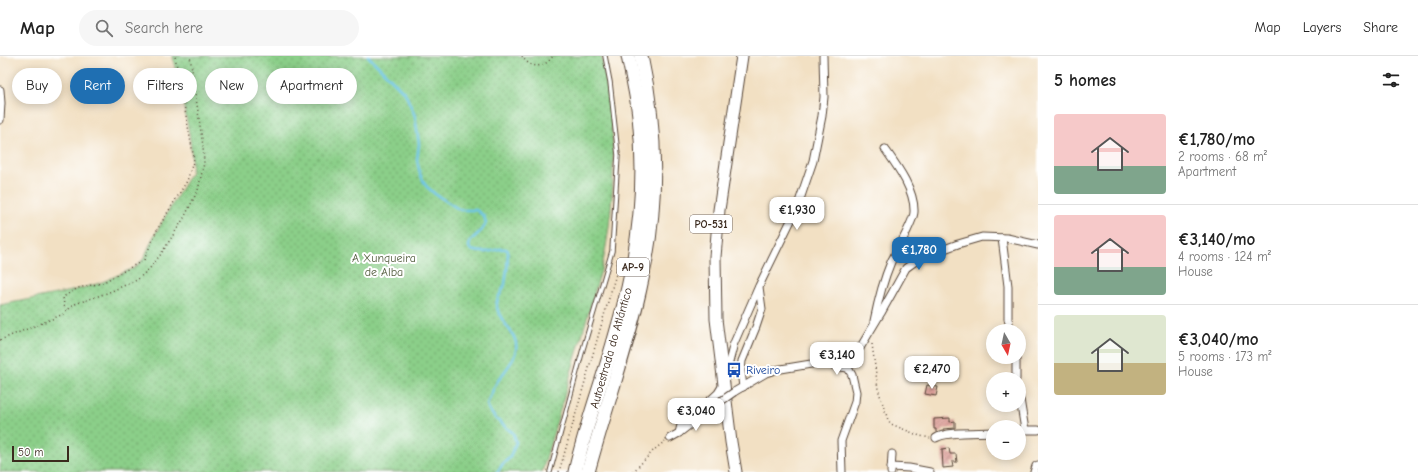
<!DOCTYPE html>
<meta charset="utf-8">
<style>
:root{--surface:#fff;--page:#f6f6f6;--text:#222;--muted:#767676;--line:#e0e0e0;--accent:#1f6fb2}
body{margin:0;font-family:"Comic Neue",sans-serif;background:var(--page);color:var(--text);height:100vh;display:flex;flex-direction:column;font-size:15px;white-space:nowrap}
*{box-sizing:border-box;margin:0}
p{font-size:13px;color:var(--muted)}
.icon{flex:none;width:22px;height:22px;fill:none;stroke:currentColor;stroke-width:2;stroke-linecap:round;stroke-linejoin:round}
.map{position:relative;flex:1;overflow:hidden}
.sheet{display:flex;flex-direction:column;background:var(--surface);width:380px}
.sheet>*{flex:none}
.hud{position:absolute;left:12px;top:12px;width:380px;height:36px;display:flex;gap:8px}
.needle{width:26px;rotate:171deg}
.buttons{position:absolute;left:986px;top:268px;display:grid;gap:8px}
.buttons a{display:grid;place-items:center;width:40px;height:40px;border-radius:50%;background:var(--surface);box-shadow:0 2px 10px #0003;font-size:20px}
.scale{position:absolute;left:12px;bottom:10px;width:57px;box-sizing:border-box;padding-left:4px;border:2px solid #3b2a1e;border-top:0;font-size:11px;line-height:14px;white-space:nowrap;color:#3b2a1e;-webkit-text-stroke:3px #fff;paint-order:stroke}
.price{position:absolute;translate:-50% -34px;padding:0 9px;border-radius:8px;background:#fff;color:#222;font-size:13px;line-height:26px;filter:drop-shadow(0 1px 2px #0008)}
.price::after{content:'';position:absolute;left:50%;top:24px;width:12px;height:9px;margin-left:-6px;background:inherit;clip-path:polygon(0 0,100% 0,50% 100%)}
.price.on{background:var(--accent);color:#fff}
ul{padding:0;list-style:none}
li{display:flex;align-items:center;gap:12px;height:100px;padding:0 16px}
li+li{border-top:1px solid var(--line)}
li span{display:grid;place-items:center;flex:none;width:112px;height:80px;border-radius:4px;color:#555}
li>.icon{margin-inline-start:auto}
span .icon{width:48px;height:48px;fill:#fffc;stroke-width:1}
li b{font-size:17px}
h2{display:flex;justify-content:space-between;align-items:center;height:48px;padding:0 16px;font-size:17px}
.chip{padding:0 14px;border-radius:18px;background:var(--surface);box-shadow:0 2px 10px #0003;font-size:14px;line-height:36px}
.chip.on{background:var(--accent);color:#fff}
header{display:flex;align-items:center;gap:24px;box-sizing:border-box;height:56px;padding:0 20px;background:var(--surface);border-bottom:1px solid var(--line)}
header strong{font-size:19px}
nav{display:flex;gap:22px;margin-inline-start:auto;font-size:14px}
.search{width:280px;height:36px;background:var(--page);display:flex;align-items:center;gap:10px;box-sizing:border-box;padding:0 14px;border-radius:22px;color:var(--muted);font-size:15px}
main{display:flex;flex:1;min-height:0}
.map>svg:first-child{display:block}
.park{fill:url(#park-dots);stroke:#637c54}
.lines{fill:none;stroke-linecap:round;stroke-linejoin:round}
.stream{stroke:#6bc4e8;stroke-width:2.5}
.building{fill:url(#building-hatch)}
.service-casing{stroke:#564537;stroke-width:5.5}
.minor-casing{stroke:#564537;stroke-width:9}
.primary-casing{stroke:#564537;stroke-width:13}
.motorway-casing{stroke:#564537;stroke-width:15}
.path{stroke:#564537;stroke-width:1.5;stroke-dasharray:1 3;stroke-linecap:butt}
.service{stroke:#fff;stroke-width:3.5}
.minor{stroke:#fff;stroke-width:7}
.primary{stroke:#fff;stroke-width:11}
.motorway{stroke:#fff;stroke-width:13}
.minor-bridge-casing{stroke:#564537;stroke-width:9;stroke-linecap:butt}
.minor-bridge{stroke:#fff;stroke-width:7}
.labels{text-anchor:middle;dominant-baseline:central;stroke-width:4;stroke-linejoin:round;paint-order:stroke}
.shield{fill:#fff;stroke:#766a62;stroke-width:1}
.shield-label{font-size:11px;font-weight:bold;fill:#3b2a1e}
.park-label{font-size:12px;fill:#535c3e;stroke:#fff}
.street-label{font-size:12px;fill:#3b2a1e;stroke:#fff}
.transit-label{font-size:12px;fill:#164399;stroke:#fff;text-anchor:start}
</style>
<header>
<strong>Map</strong>
<div class="search"><svg class="icon" aria-label="search" viewBox="0 0 24 24"><circle cx="10" cy="10" r="6"/><path d="M15 15l6 6"/></svg>Search here</div>
<nav><a>Map</a><a>Layers</a><a>Share</a></nav>
</header>
<main>
<div class="map">
<svg width="1038" height="416" viewBox="0 0 1038 416">
<defs>
<pattern id="park-dots" width="8" height="8" patternUnits="userSpaceOnUse"><rect width="8" height="8" fill="#8bcf89"/><path d="M2 2h.1M6 6h.1" fill="none" stroke="#73a86f" stroke-width="1.8" stroke-linecap="round"/></pattern>
<pattern id="building-hatch" width="6" height="6" patternUnits="userSpaceOnUse"><rect width="6" height="6" fill="#dea29b"/><path d="M-1 1l2-2M0 6l6-6M5 7l2-2" fill="none" stroke="#b5847e"/></pattern>
</defs>
<rect width="100%" height="100%" fill="#fff"/>
<filter id="ink" filterUnits="userSpaceOnUse"><feTurbulence type="fractalNoise" baseFrequency=".025" numOctaves="2"/><feDisplacementMap in="SourceGraphic" scale="8" xChannelSelector="R" yChannelSelector="G"/><feConvolveMatrix kernelMatrix="1 2 1 2 8 2 1 2 1" color-interpolation-filters="sRGB"/></filter>
<filter id="wash" filterUnits="userSpaceOnUse"><feTurbulence type="fractalNoise" baseFrequency=".012" numOctaves="4" result="noise"/><feDisplacementMap in="SourceGraphic" scale="16" xChannelSelector="R" yChannelSelector="G"/><feGaussianBlur stdDeviation="0.9" result="paint"/><feColorMatrix in="noise" values="0 0 0 0 0 0 0 0 0 0 0 0 0 0 0 0 0 1.4 0 .05"/><feComposite in="paint" operator="in"/></filter>
<g filter="url(#wash)">
<rect width="100%" height="100%" fill="#f2e0c3"/>
<path class="park" d="M173 0H601C617 68 617 142 602 211L542 416H0V249L71 235 100 227 136 211 144 202 153 182 191 116C195 81 178 35 173 0Z"/>
<g class="lines">
<path class="stream" d="M368 0 405 37 415 60 419 88 417 104 420 118 426 130 435 138 460 154H476L484 160 486 167 482 174 470 185 469 191 471 194C477 196 484 197 491 195 497 194 499 192 506 193L508 195C508 206 507 217 505 228 503 236 495 242 497 251 499 268 522 278 515 298 512 308 503 317 497 326 493 333 490 341 487 348L489 354 496 363 513 377 516 386 510 401 502 409 498 415 496 416"/>
</g>
<g id="blocks">
<g class="building">
<path d="M927 329 938 331 936 340 925 338Z"/>
<path d="M950 362V366L955 365V372L943 373V376L936 377V373H934V363Z"/>
<path d="M949 392 950 398H956L957 406H952L953 411 943 412 942 393Z"/>
</g>
</g>
</g>
<g filter="url(#ink)">
<use href="#blocks" fill-opacity="0" stroke="#564537" stroke-width="1"/>
<g class="lines">
<defs>
<path id="service" d="M550 416 583 293 612 195 618 99 610 26 605 0"/>
<g id="minor">
<path d="M0 34 1 47 0 64"/>
<path d="M1002 182 1008 230V263L1011 275"/>
<path d="M874 265C878 245 883 225 891 206 896 196 914 165 914 156 915 134 897 110 885 93"/>
<path d="M1016 301V323"/>
<path d="M848 312 881 257 906 212 920 202 958 188 982 181 1007 182 1038 189"/>
<path d="M743 331 741 315 742 305 756 271 762 253 759 231"/>
<path d="M734 336 766 317 775 314 823 306 840 311 848 312 852 319 856 336 855 346 841 385 842 416"/>
<path d="M1019 337 1025 374"/>
<path d="M1019 374H1038"/>
<path d="M679 377 682 365 706 348 718 337 723 329 734 287 759 230 797 152 813 105 822 60 824 41 823 0"/>
<path d="M670 382 679 377 710 353"/>
<path d="M936 382C946 375 979 377 993 376"/>
<path d="M891 411 909 412 930 416"/>
<path d="M891 416 892 398"/>
<path d="M1034 416 1036 410 1038 409"/>
</g>
<path id="primary" d="M736 416 731 386 716 263 715 201 719 154 742 0"/>
<g id="motorway">
<path d="M575 416C586 367 605 319 618 270 638 202 647 130 639 60 637 40 632 20 628 0"/>
<path d="M588 416C605 352 629 288 642 223 658 150 657 73 641 0"/>
</g>
</defs>
<use href="#service" class="service-casing"/>
<use href="#minor" class="minor-casing"/>
<use href="#primary" class="primary-casing"/>
<use href="#motorway" class="motorway-casing"/>
<g class="path">
<path d="M522 0C530 14 545 12 553 0"/>
<path d="M68 253 64 250 63 241 78 232 102 227 144 204 157 174 187 125 194 103 175 0"/>
<path d="M0 284 52 263 63 258 75 248 107 237 137 224 150 212 161 198 184 162 198 134 204 107 203 90 190 0"/>
<path d="M872 288 878 333 888 364 891 368 920 380 930 382"/>
<path d="M559 416 616 218 617 213 616 204"/>
<path d="M633 416 654 394 665 385"/>
</g>
<use href="#service" class="service"/>
<use href="#minor" class="minor"/>
<use href="#primary" class="primary"/>
<use href="#motorway" class="motorway"/>
<defs>
<path id="minor-bridge" d="M710 353 734 336"/>
</defs>
<use href="#minor-bridge" class="minor-bridge-casing"/>
<use href="#minor-bridge" class="minor-bridge"/>
</g>
</g>
<defs>
<symbol id="bus-bare" viewBox="-9 -9 18 18"><path d="M-5-6H5V4H4V6H2V4H-2V6H-4V4H-5ZM-3.5-4V0h7V-4ZM-3.5 1.2v1.5H-2V1.2ZM2 1.2v1.5H3.5V1.2Z" fill="#1a4fb4" stroke="#fff" stroke-width="2.5" paint-order="stroke"/></symbol>
</defs>
<g fill-rule="evenodd">
<use href="#bus-bare" x="723" y="303" width="22" height="22"/>
</g>
<g class="labels">
<g class="shield">
<rect x="690" y="159" width="42" height="18" rx="3"/>
<rect x="617" y="202" width="32" height="18" rx="3"/>
</g>
<g class="shield-label">
<text x="711" y="168">PO-531</text>
<text x="633" y="211">AP-9</text>
</g>
<g class="park-label">
<text x="384" y="202">A Xunqueira<tspan x="384" dy="14">de Alba</tspan></text>
</g>
<g class="street-label">
<text transform="translate(611 292) rotate(-74)">Autoestrada do Atlántico</text>
</g>
<g class="transit-label">
<text x="746" y="314">Riveiro</text>
</g>
</g>
</svg>
<div class="buttons">
<a><svg class="needle" viewBox="-14 -14 28 28"><path d="M0-13l5 13h-10z" fill="#e53935"/><path d="M0 13l5-13h-10z" fill="#767676"/></svg></a>
<a>+</a>
<a>−</a>
</div>
<div class="scale">50 m</div>
<b class="price" style="left:797px;top:175px">€1,930</b>
<b class="price on" style="left:919px;top:215px">€1,780</b>
<b class="price" style="left:837px;top:320px">€3,140</b>
<b class="price" style="left:932px;top:334px">€2,470</b>
<b class="price" style="left:696px;top:376px">€3,040</b>
<div class="hud">
<a class="chip">Buy</a>
<a class="chip on">Rent</a>
<a class="chip">Filters</a>
<a class="chip">New</a>
<a class="chip">Apartment</a>
</div>
</div>
<section class="sheet">
<h2>5 homes<svg class="icon" aria-label="filters" viewBox="0 0 24 24"><path d="M4 7h16M4 17h16"/><circle cx="9" cy="7" r="2"/><circle cx="15" cy="17" r="2"/></svg></h2>
<ul>
<li><span style="background:linear-gradient(#f6c9c9 65%,#7fa58c 0)"><svg class="icon" aria-label="home" viewBox="0 0 24 24"><path d="M3 11l9-7 9 7M6 9v11h12V9"/></svg></span><div><b>€1,780/mo</b><p>2 rooms · 68 m²</p><p>Apartment</p></div></li>
<li><span style="background:linear-gradient(#f6c9c9 65%,#7fa58c 0)"><svg class="icon" aria-label="home" viewBox="0 0 24 24"><path d="M3 11l9-7 9 7M6 9v11h12V9"/></svg></span><div><b>€3,140/mo</b><p>4 rooms · 124 m²</p><p>House</p></div></li>
<li><span style="background:linear-gradient(#dfe7d0 60%,#c2b280 0)"><svg class="icon" aria-label="home" viewBox="0 0 24 24"><path d="M3 11l9-7 9 7M6 9v11h12V9"/></svg></span><div><b>€3,040/mo</b><p>5 rooms · 173 m²</p><p>House</p></div></li>
</ul>
</section>
</main>
